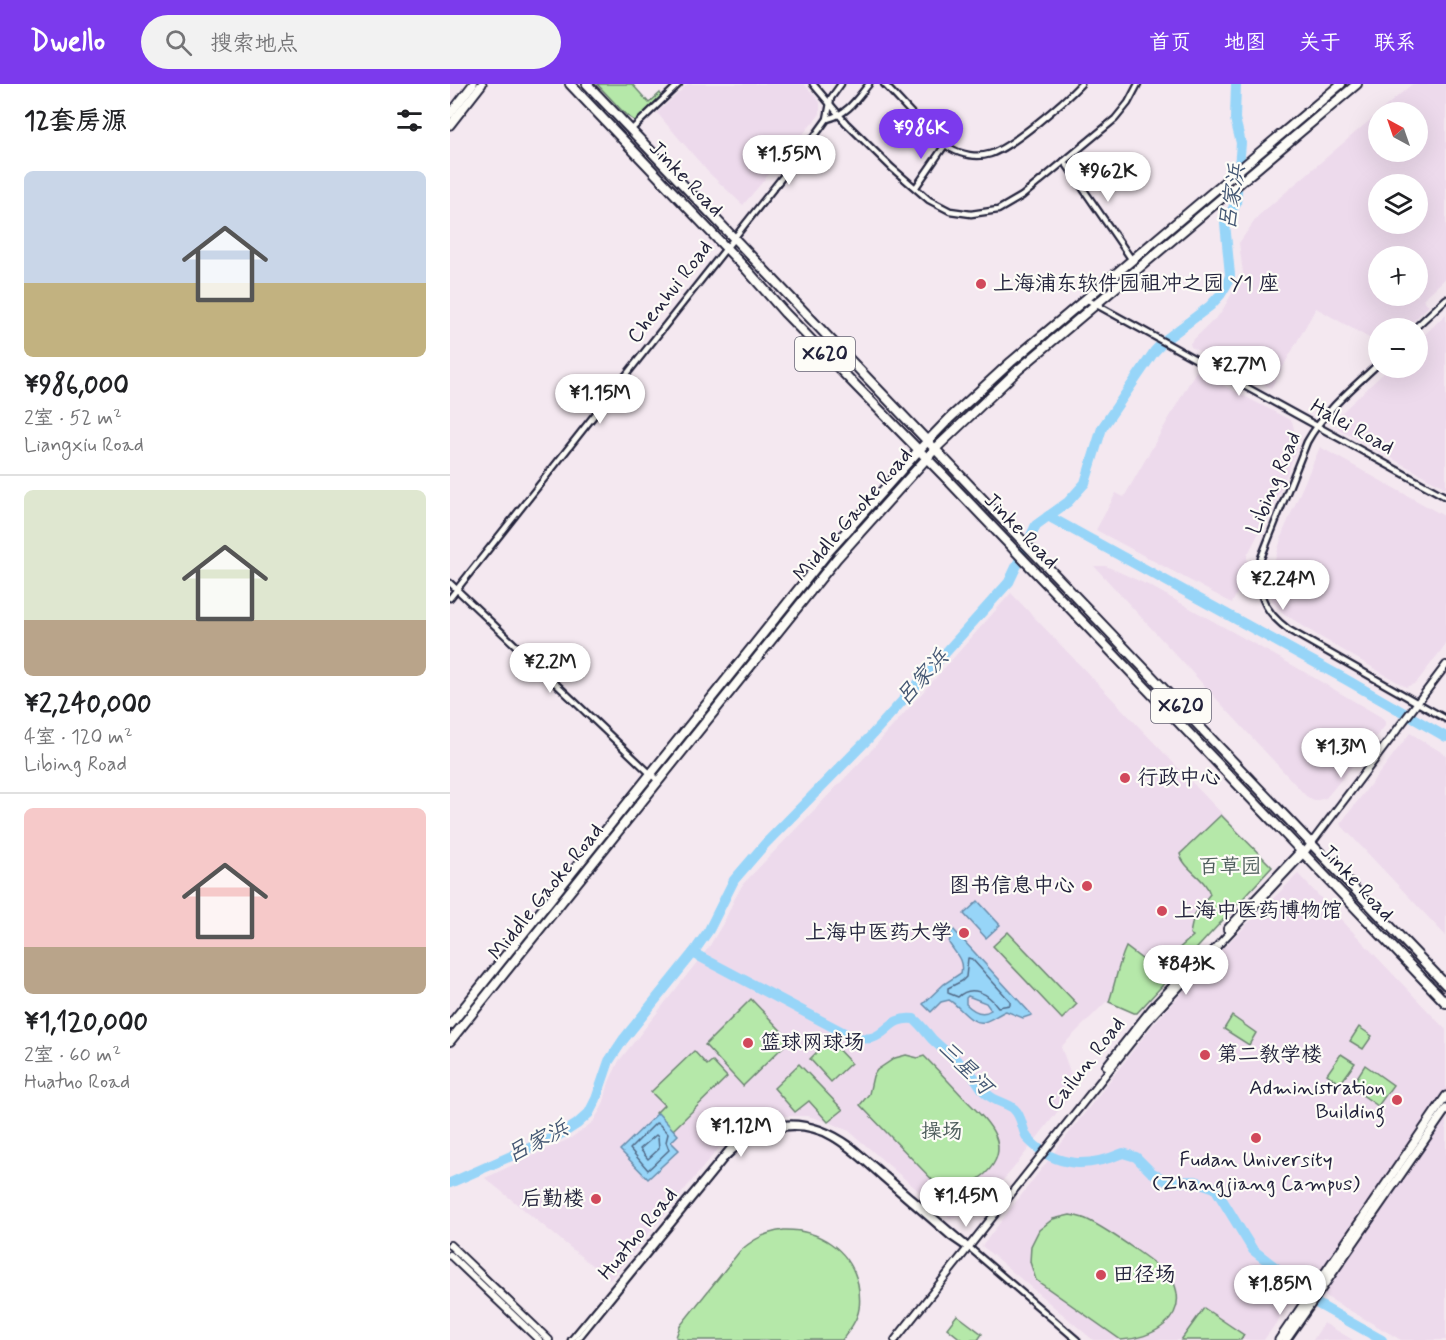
<!DOCTYPE html>
<html lang="zh">
<meta charset="utf-8">
<style>
:root{--surface:#fff;--page:#f2f2f2;--text:#202124;--muted:#757577;--line:#e0e0e0;--accent:#7c3aed}
body{margin:0;font-family:Mynerve,"LXGW WenKai TC",sans-serif;background:var(--page);color:var(--text);height:100vh;display:flex;flex-direction:column;font-size:22px;white-space:nowrap}
*{box-sizing:border-box;margin:0}
p{font-size:20px;color:var(--muted)}
.icon{flex:none;width:33px;height:33px;fill:none;stroke:currentColor;stroke-width:2;stroke-linecap:round;stroke-linejoin:round}
.map{position:relative;flex:1;overflow:hidden}
.details{display:flex;flex-direction:column;background:var(--surface);width:450px}
.details>*{flex:none}
.needle{width:39px;rotate:320deg}
.fabs{position:absolute;left:918px;top:18px;display:grid;gap:12px}
.fabs a{display:grid;place-items:center;width:60px;height:60px;border-radius:50%;background:var(--surface);box-shadow:0 6px 24px #0002;font-size:30px}
.price{position:absolute;translate:-50% -51px;padding:0 14px;border-radius:21px;background:#fff;color:#222;font-size:20px;line-height:39px;filter:drop-shadow(0 2px 3px #0008)}
.price::after{content:'';position:absolute;left:50%;top:36px;width:18px;height:14px;margin-left:-9px;background:inherit;clip-path:polygon(0 0,100% 0,50% 100%)}
.price.selected{background:var(--accent);color:#fff}
ul{padding:0;list-style:none}
li{display:grid;align-content:center;gap:12px;height:318px;padding:0 24px}
li+li{border-top:2px solid var(--line)}
li span{display:grid;place-items:center;height:186px;border-radius:9px;color:#555}
li>.icon{margin-inline-start:auto}
span .icon{width:108px;height:108px;fill:#fffc;stroke-width:1}
li b{font-size:26px}
h2{display:flex;justify-content:space-between;align-items:center;height:72px;padding:0 24px;font-size:26px}
header{display:flex;align-items:center;gap:36px;box-sizing:border-box;height:84px;padding:0 30px;background:var(--accent);color:#fff}
header strong{font-size:28px}
nav{display:flex;gap:33px;margin-inline-start:auto;font-size:21px}
.search{width:420px;height:54px;background:var(--page);display:flex;align-items:center;gap:15px;box-sizing:border-box;padding:0 21px;border-radius:33px;color:var(--muted);font-size:22px}
main{display:flex;flex:1;min-height:0}
.map>svg:first-child{display:block}
.built{fill:#eddaec;fill-rule:evenodd}
.green{fill:#b5e8a9;stroke:#6c8572;stroke-width:1.5}
.water{fill:#97d5f8;stroke:#688dac;stroke-width:1.5;fill-rule:evenodd}
.lines{fill:none;stroke-linecap:round;stroke-linejoin:round}
.shore{stroke:#516a87;stroke-width:1.5}
.river{stroke:#97d5f8;stroke-width:10}
.minor-casing{stroke:#22223b;stroke-width:9}
.tertiary-casing{stroke:#22223b;stroke-width:10}
.secondary-casing{stroke:#22223b;stroke-width:11}
.primary-casing{stroke:#22223b;stroke-width:12}
.minor{stroke:#fdfcf7;stroke-width:4.5}
.tertiary{stroke:#fdfcf7;stroke-width:6}
.secondary{stroke:#fdfcf7;stroke-width:7}
.primary{stroke:#fdfcf7;stroke-width:8}
.poi-dot{fill:#d1495b;stroke:#fdfcf7;stroke-width:2}
.labels{text-anchor:middle;dominant-baseline:central;stroke-width:4.5;stroke-linejoin:round;paint-order:stroke}
.shield{fill:#fdfcf7;stroke:#646373;stroke-width:1.5}
.shield-label{font-size:20px;font-weight:bold;fill:#22223b}
.street-label{font-size:21px;fill:#22223b;stroke:#fdfcf7}
.poi-label{font-size:21px;fill:#22223b;stroke:#fdfcf7;text-anchor:start}
.park-label{font-size:21px;fill:#4e5d5c;stroke:#fdfcf7}
.water-label{font-size:22px;font-style:italic;fill:#455874;stroke:#fdfcf7}
</style>
<header>
<strong>Dwello</strong>
<div class="search"><svg class="icon" aria-label="search" viewBox="0 0 24 24"><circle cx="10" cy="10" r="6"/><path d="M15 15l6 6"/></svg>搜索地点</div>
<nav><a>首页</a><a>地图</a><a>关于</a><a>联系</a></nav>
</header>
<main>
<section class="details">
<h2>12套房源<svg class="icon" aria-label="filters" viewBox="0 0 24 24"><path d="M4 7h16M4 17h16"/><circle cx="9" cy="7" r="2"/><circle cx="15" cy="17" r="2"/></svg></h2>
<ul>
<li><span style="background:linear-gradient(#c9d6e8 60%,#c2b280 0)"><svg class="icon" aria-label="home" viewBox="0 0 24 24"><path d="M3 11l9-7 9 7M6 9v11h12V9"/></svg></span><div><b>¥986,000</b><p>2室 · 52 m²</p><p>Liangxiu Road</p></div></li>
<li><span style="background:linear-gradient(#dfe7d0 70%,#b9a48a 0)"><svg class="icon" aria-label="home" viewBox="0 0 24 24"><path d="M3 11l9-7 9 7M6 9v11h12V9"/></svg></span><div><b>¥2,240,000</b><p>4室 · 120 m²</p><p>Libing Road</p></div></li>
<li><span style="background:linear-gradient(#f6c9c9 75%,#b9a48a 0)"><svg class="icon" aria-label="home" viewBox="0 0 24 24"><path d="M3 11l9-7 9 7M6 9v11h12V9"/></svg></span><div><b>¥1,120,000</b><p>2室 · 60 m²</p><p>Huatuo Road</p></div></li>
</ul>
</section>
<div class="map">
<svg width="996" height="1256" viewBox="0 0 996 1256">
<rect width="100%" height="100%" fill="#f4e8f0"/>
<filter id="ink" filterUnits="userSpaceOnUse"><feTurbulence type="fractalNoise" baseFrequency=".0167" numOctaves="2"/><feDisplacementMap in="SourceGraphic" scale="12" xChannelSelector="R" yChannelSelector="G"/><feConvolveMatrix kernelMatrix="1 2 1 2 8 2 1 2 1" color-interpolation-filters="sRGB"/></filter>
<g filter="url(#ink)">
<g class="built">
<path d="M238 0H354L370 18V30L293 121 259 89 207 29Z"/>
<path d="M962 0H996V194L973 215 979 222 956 244H928V259L866 224 821 304 741 263 740 259 771 229 793 189 789 159 808 132ZM928 28H968V68H928ZM928 100H968V140H928ZM928 172H968V212H928Z"/>
<path d="M996 230V404L890 346 885 338 888 332 939 284H968V257Z"/>
<path d="M746 287 842 337 848 361 832 403 797 472 798 487 782 519 646 446 666 409 674 413Z"/>
<path d="M870 363 996 433V560L966 599 956 603 867 551 833 529 822 516 819 497 833 448Z"/>
<path d="M644 482H656L700 502 844 582 931 633 935 638V642L881 708 876 714 864 717 856 712Z"/>
<path d="M561 509 823 783 685 930 656 918 611 963 626 1004 562 1086 525 1128 500 1134 399 1047 378 1038 358 1032H324L282 1048 160 1196 35 1094 121 1054 143 1038 153 1021 159 998 169 977 259 863 275 836 284 816 293 800 418 670Z"/>
<path d="M960 649 996 671V852L890 740Z"/>
<path d="M848 790 996 946V1256H951L854 1200 814 1256H643L532 1162 702 942 759 878Z"/>
<path d="M874 1239 903 1256H863Z"/>
</g>
<g class="green">
<path d="M147 0H182L199 19 210 9 213 16 193 35 185 37 176 31Z"/>
<path d="M771 731 822 783 687 929H684L659 918C665 900 668 880 676 863L696 878 710 881 743 852 740 850 744 830 760 810C755 793 734 786 730 770Z"/>
<path d="M558 848 627 920 612 935 543 862Z"/>
<path d="M301 915 340 956 293 1002 255 961Z"/>
<path d="M782 932 806 949 799 961 774 945Z"/>
<path d="M909 943 922 952 913 965 900 957Z"/>
<path d="M379 956 401 979 381 998 360 975Z"/>
<path d="M244 967 257 981 262 977 277 993 223 1046 206 1029 214 1021 201 1008Z"/>
<path d="M891 970 905 979 890 1000 877 990Z"/>
<path d="M456 971 468 974 474 972C487 985 500 999 513 1013 535 1035 566 1061 535 1090 527 1097 516 1102 505 1099L495 1109 410 1021 419 1010 423 992 427 986 445 974Z"/>
<path d="M349 980 393 1026 378 1038 359 1017 345 1028 324 1004Z"/>
<path d="M915 981 943 1001 928 1022 901 1003Z"/>
<path d="M620 1131C626 1132 633 1133 638 1136 654 1144 718 1185 724 1199 739 1236 700 1255 671 1256L586 1196 580 1178 581 1162 589 1146 603 1135Z"/>
<path d="M334 1146C368 1145 400 1165 408 1200 410 1211 411 1222 407 1232 404 1241 398 1248 392 1256H234L226 1253 230 1242 290 1167C303 1155 316 1148 334 1146Z"/>
<path d="M754 1224 794 1251 791 1256H731Z"/>
<path d="M507 1231 532 1250 528 1256H512L497 1244Z"/>
</g>
<g class="water">
<path d="M528 817 550 841 536 854 514 830Z"/>
<path d="M502 844 582 931 573 934 556 927C548 930 542 936 534 938 520 941 510 922 499 916L491 918 481 928 473 920 494 900 511 889C514 876 505 869 499 859ZM518 912 536 919 541 926C532 932 523 927 516 920V914Z"/>
<path d="M208 1029 228 1051 221 1058 229 1066 198 1095 170 1066Z"/>
</g>
<g class="lines">
<g class="shore">
<path d="M518 874 522 875 560 917V921L548 923C538 909 521 900 508 913L498 909V904L512 897 516 893Z"/>
<path d="M206 1039 209 1040 218 1050 216 1058 219 1066 198 1086 180 1065Z"/>
<path d="M206 1051 208 1053 209 1065 198 1075 190 1065Z"/>
</g>
<g class="river">
<path d="M598 432 895 595 996 653"/>
<path d="M243 869 400 952C438 964 433 931 464 935 471 941 476 948 482 955 495 968 511 978 523 992 528 997 531 1005 537 1010 545 1018 558 1019 564 1025 574 1034 571 1049 580 1057 608 1085 640 1083 673 1069L686 1073 701 1088 718 1098 745 1097 765 1104 803 1166 838 1193 850 1210 932 1256"/>
<path d="M0 1099 113 1049 127 1040 139 1029 146 1015 159 977 173 956 243 869 259 846 284 796 315 760 419 654 559 498 586 441 618 418 635 399 652 344 704 268 715 256 760 222 771 210 777 200 780 191 775 139 786 119 791 59 785 35 786 0"/>
</g>
<defs>
<g id="minor">
<path d="M363 0 396 39 442 84 479 116 500 127 521 130 548 126 572 112 665 35 678 19 688 0"/>
<path d="M434 0C452 18 480 52 500 64 512 71 527 74 540 70 562 63 614 18 631 0"/>
<path d="M377 35C398 30 406 16 419 0"/>
<path d="M181 46 229 0"/>
<path d="M614 77 682 176"/>
<path d="M466 103 495 61"/>
<path d="M636 215 996 413"/>
<path d="M965 244 996 215"/>
<path d="M928 280C903 304 874 327 857 358L811 474C806 508 812 526 839 546L996 635"/>
<path d="M0 499 208 697"/>
<path d="M0 514 364 53 377 35 381 14 391 0"/>
<path d="M121 1256 280 1064C319 1031 361 1033 401 1062L627 1256"/>
<path d="M127 1256 274 1075C302 1046 344 1032 382 1053 400 1063 416 1079 432 1093 455 1113 478 1133 501 1153L517 1164"/>
</g>
<g id="tertiary">
<path d="M777 845 852 765"/>
<path d="M656 982 701 925 751 872"/>
<path d="M0 1161 99 1256"/>
<path d="M0 1171 89 1256"/>
<path d="M445 1256 702 932 854 769 996 581"/>
</g>
<g id="secondary">
<path d="M0 30 23 0"/>
<path d="M0 41 32 0"/>
<path d="M829 1256 996 1012"/>
<path d="M836 1256 996 1025"/>
</g>
<g id="primary">
<path d="M120 0 297 186 335 229 494 392 996 919"/>
<path d="M137 0 996 901"/>
<path d="M0 941 379 467 469 366 500 334 561 278 891 0"/>
<path d="M0 957 387 474 485 365 568 286 907 0"/>
</g>
</defs>
<use href="#minor" class="minor-casing"/>
<use href="#tertiary" class="tertiary-casing"/>
<use href="#secondary" class="secondary-casing"/>
<use href="#primary" class="primary-casing"/>
<use href="#minor" class="minor"/>
<use href="#tertiary" class="tertiary"/>
<use href="#secondary" class="secondary"/>
<use href="#primary" class="primary"/>
</g>
</g>
<g class="poi-dot">
<circle cx="531" cy="200" r="6"/>
<circle cx="675" cy="694" r="6"/>
<circle cx="637" cy="802" r="6"/>
<circle cx="712" cy="827" r="6"/>
<circle cx="514" cy="849" r="6"/>
<circle cx="298" cy="959" r="6"/>
<circle cx="755" cy="971" r="6"/>
<circle cx="947" cy="1016" r="6"/>
<circle cx="806" cy="1054" r="6"/>
<circle cx="146" cy="1115" r="6"/>
<circle cx="651" cy="1191" r="6"/>
</g>
<g class="labels">
<g class="shield">
<rect x="345" y="253" width="60" height="34" rx="4.5"/>
<rect x="701" y="605" width="60" height="34" rx="4.5"/>
</g>
<g class="shield-label">
<text x="375" y="270">X620</text>
<text x="731" y="622">X620</text>
</g>
<g class="street-label">
<text transform="translate(236 95) rotate(46)">Jinke Road</text>
<text transform="translate(220 208) rotate(-52)">Chenhui Road</text>
<text transform="translate(902 343) rotate(29)">Halei Road</text>
<text transform="translate(824 399) rotate(-67)">Libing Road</text>
<text transform="translate(403 431) rotate(-49)">Middle Gaoke Road</text>
<text transform="translate(571 447) rotate(46)">Jinke Road</text>
<text transform="translate(907 799) rotate(47)">Jinke Road</text>
<text transform="translate(96 808) rotate(-51)">Middle Gaoke Road</text>
<text transform="translate(636 980) rotate(-52)">Cailun Road</text>
<text transform="translate(188 1150) rotate(-51)">Huatuo Road</text>
</g>
<g class="poi-label">
<text x="543" y="200">上海浦东软件园祖冲之园 Y1 座</text>
<text x="687" y="694">行政中心</text>
<text x="625" y="802" text-anchor="end">图书信息中心</text>
<text x="724" y="827">上海中医药博物馆</text>
<text x="502" y="849" text-anchor="end">上海中医药大学</text>
<text x="310" y="959">篮球网球场</text>
<text x="767" y="971">第二教学楼</text>
<text x="935" y="1004" text-anchor="end">Administration<tspan x="935" dy="24">Building</tspan></text>
<text x="806" y="1076" text-anchor="middle">Fudan University<tspan x="806" dy="24">(Zhangjiang Campus)</tspan></text>
<text x="134" y="1115" text-anchor="end">后勤楼</text>
<text x="663" y="1191">田径场</text>
</g>
<g class="park-label">
<text x="780" y="783">百草园</text>
<text x="492" y="1048">操场</text>
</g>
<g class="water-label">
<text transform="translate(783 113) rotate(-81)">吕家浜</text>
<text transform="translate(473 594) rotate(-48)">吕家浜</text>
<text transform="translate(515 984) rotate(45)">三星河</text>
<text transform="translate(88 1058) rotate(-27)">吕家浜</text>
</g>
</g>
</svg>
<div class="fabs">
<a><svg class="needle" viewBox="-14 -14 28 28"><path d="M0-13l5 13h-10z" fill="#e53935"/><path d="M0 13l5-13h-10z" fill="#757577"/></svg></a>
<a><svg class="icon" aria-label="layers" viewBox="0 0 24 24"><path d="M12 4l9 5-9 5-9-5zM3 14l9 5 9-5"/></svg></a>
<a>+</a>
<a>−</a>
</div>
<b class="price selected" style="left:471px;top:76px">¥986K</b>
<b class="price" style="left:339px;top:102px">¥1.55M</b>
<b class="price" style="left:658px;top:119px">¥962K</b>
<b class="price" style="left:789px;top:313px">¥2.7M</b>
<b class="price" style="left:150px;top:341px">¥1.15M</b>
<b class="price" style="left:833px;top:527px">¥2.24M</b>
<b class="price" style="left:100px;top:610px">¥2.2M</b>
<b class="price" style="left:891px;top:695px">¥1.3M</b>
<b class="price" style="left:736px;top:912px">¥843K</b>
<b class="price" style="left:291px;top:1074px">¥1.12M</b>
<b class="price" style="left:516px;top:1144px">¥1.45M</b>
<b class="price" style="left:830px;top:1232px">¥1.85M</b>
</div>
</main>
